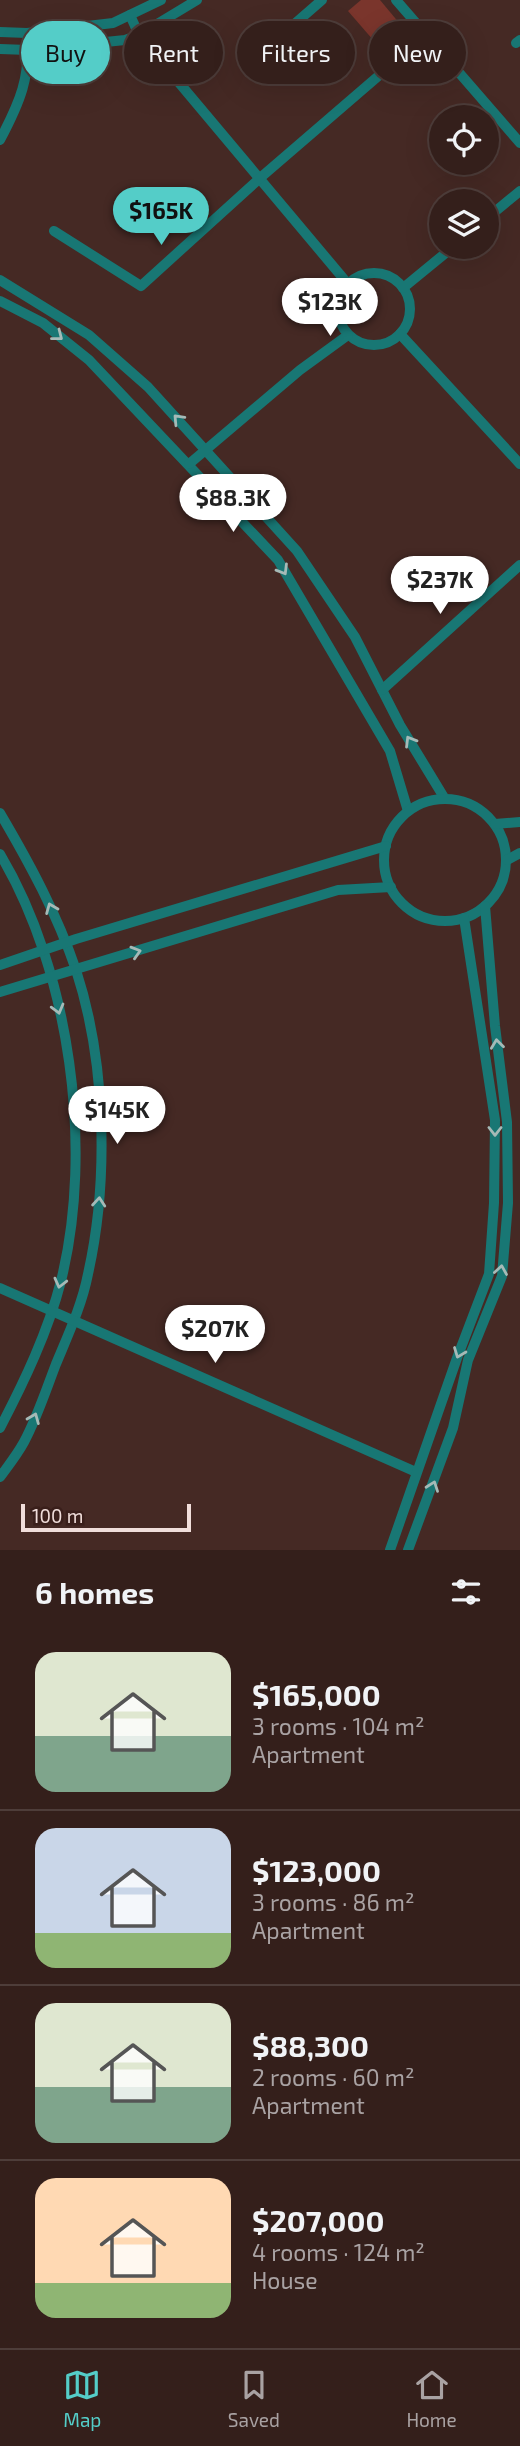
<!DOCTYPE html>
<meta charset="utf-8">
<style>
:root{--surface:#341f1b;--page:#3f2c28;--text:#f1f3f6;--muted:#a9a2a3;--line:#4e3d3a;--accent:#54cdc8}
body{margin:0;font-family:"Exo 2",sans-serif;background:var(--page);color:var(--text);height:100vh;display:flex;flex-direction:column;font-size:26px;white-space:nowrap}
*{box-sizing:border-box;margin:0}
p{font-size:23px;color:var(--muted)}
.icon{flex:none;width:38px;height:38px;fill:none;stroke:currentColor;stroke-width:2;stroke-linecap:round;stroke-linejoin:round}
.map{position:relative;height:1550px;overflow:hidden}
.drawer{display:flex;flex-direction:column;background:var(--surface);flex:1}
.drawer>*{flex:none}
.guide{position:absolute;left:21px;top:21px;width:480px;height:63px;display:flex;gap:14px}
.tools{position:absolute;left:429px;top:105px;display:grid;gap:14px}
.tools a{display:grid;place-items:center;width:70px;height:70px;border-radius:50%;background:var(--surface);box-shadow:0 7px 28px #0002,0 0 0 2px var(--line);font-size:35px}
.scale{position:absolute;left:21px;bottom:18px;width:170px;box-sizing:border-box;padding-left:7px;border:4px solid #f1dedb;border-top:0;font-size:19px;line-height:24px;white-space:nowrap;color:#f1dedb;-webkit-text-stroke:5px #3a1f1b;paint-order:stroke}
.price{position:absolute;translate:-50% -60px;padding:0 16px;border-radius:24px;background:#fff;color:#222;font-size:23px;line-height:46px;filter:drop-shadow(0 2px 4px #0008)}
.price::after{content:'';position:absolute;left:50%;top:42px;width:21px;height:16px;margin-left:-10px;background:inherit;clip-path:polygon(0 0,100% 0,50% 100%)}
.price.active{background:var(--accent);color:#111}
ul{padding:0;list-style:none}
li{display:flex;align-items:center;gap:21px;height:175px;padding:0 35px}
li+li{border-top:2px solid var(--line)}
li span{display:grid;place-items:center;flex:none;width:196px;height:140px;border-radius:21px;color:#555}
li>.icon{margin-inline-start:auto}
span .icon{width:84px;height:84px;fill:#fffc;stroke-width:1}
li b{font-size:30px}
h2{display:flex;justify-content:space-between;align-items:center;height:84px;padding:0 35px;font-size:30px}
.pill{padding:0 24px;border-radius:32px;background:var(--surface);box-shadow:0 7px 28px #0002,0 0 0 2px var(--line);font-size:24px;line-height:63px}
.pill.active{background:var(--accent);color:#111}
.dock{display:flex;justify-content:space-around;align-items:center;height:98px;border-top:2px solid var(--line);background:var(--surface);font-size:19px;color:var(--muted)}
.dock a{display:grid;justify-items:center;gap:4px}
.dock .active{color:var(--accent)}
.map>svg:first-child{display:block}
.green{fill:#7a352c}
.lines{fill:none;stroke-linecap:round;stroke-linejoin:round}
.street{stroke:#187774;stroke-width:10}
.oneway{stroke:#a5bab7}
</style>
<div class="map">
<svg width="520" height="1550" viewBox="0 0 520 1550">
<rect width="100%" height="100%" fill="#452924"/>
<path class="green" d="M361 0H380L410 36 387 56 348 11Z"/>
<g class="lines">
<g class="street">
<path d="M396 0 520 143"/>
<path d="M130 15 139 35 348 284"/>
<path d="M0 32 27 33 113 23 161 0"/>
<path d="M516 43 520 40"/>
<path d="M268 47 322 0"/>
<path d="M0 49 28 50 125 40 139 35 197 0"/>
<path d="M0 140C20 102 31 77 27 33"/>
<path d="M486 219 520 191"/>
<path d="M54 231 141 286 260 178 426 35"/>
<circle cx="374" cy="309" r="36"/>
<path d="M0 280 89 335 148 387 297 551 355 637 400 725 445 799"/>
<path d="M403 288 453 247"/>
<path d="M0 301 43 323 89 360 278 560 390 751 408 811"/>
<path d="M400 334 520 464"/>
<path d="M189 464 300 370 348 335"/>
<path d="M382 690 520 565"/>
<circle cx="445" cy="860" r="61"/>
<path d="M0 813C30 864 57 914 76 970 106 1062 109 1180 88 1274 82 1305 68 1335 56 1364 46 1390 37 1418 24 1442 17 1455 8 1466 0 1477"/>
<path d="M495 824 520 822"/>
<path d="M0 854C70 971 94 1149 61 1281 48 1332 24 1382 0 1428"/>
<path d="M507 860 520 853"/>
<path d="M0 965 76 939 386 846"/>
<path d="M0 992 338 890 391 887"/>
<path d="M0 1288 416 1472"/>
<path d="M390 1550 457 1358 489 1274 494 1203 495 1120 464 918"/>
<path d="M408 1550 453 1428 468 1360 502 1276 508 1203 507 1122 495 1026 485 906"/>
</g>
</g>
<defs><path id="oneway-chevron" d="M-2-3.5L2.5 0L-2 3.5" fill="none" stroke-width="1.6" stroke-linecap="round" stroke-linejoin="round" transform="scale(1.75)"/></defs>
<g class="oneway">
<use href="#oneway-chevron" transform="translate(58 336) rotate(38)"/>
<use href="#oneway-chevron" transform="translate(178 419) rotate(-133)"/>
<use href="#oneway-chevron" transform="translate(283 570) rotate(59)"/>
<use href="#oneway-chevron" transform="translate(410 741) rotate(-121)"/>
<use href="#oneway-chevron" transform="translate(51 908) rotate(-112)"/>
<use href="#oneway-chevron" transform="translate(136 952) rotate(-17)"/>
<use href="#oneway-chevron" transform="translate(58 1009) rotate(75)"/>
<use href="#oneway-chevron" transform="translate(497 1044) rotate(-97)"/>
<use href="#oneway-chevron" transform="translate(495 1131) rotate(90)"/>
<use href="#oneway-chevron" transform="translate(99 1202) rotate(-85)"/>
<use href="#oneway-chevron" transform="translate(501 1270) rotate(-81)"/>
<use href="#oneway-chevron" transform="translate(60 1283) rotate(104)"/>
<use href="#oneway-chevron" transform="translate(459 1353) rotate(111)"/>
<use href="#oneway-chevron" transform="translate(34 1418) rotate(-68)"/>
<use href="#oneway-chevron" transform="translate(433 1486) rotate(-70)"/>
</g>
</svg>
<div class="tools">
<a><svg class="icon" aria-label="locate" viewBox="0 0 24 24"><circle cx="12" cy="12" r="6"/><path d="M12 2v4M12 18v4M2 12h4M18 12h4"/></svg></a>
<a><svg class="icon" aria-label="layers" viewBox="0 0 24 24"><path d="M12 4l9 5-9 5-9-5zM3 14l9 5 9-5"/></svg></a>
</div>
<div class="scale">100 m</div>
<b class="price active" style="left:161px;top:247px">$165K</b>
<b class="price" style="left:330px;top:338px">$123K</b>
<b class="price" style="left:233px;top:534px">$88.3K</b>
<b class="price" style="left:440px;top:616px">$237K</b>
<b class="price" style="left:117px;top:1146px">$145K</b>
<b class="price" style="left:215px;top:1365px">$207K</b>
<div class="guide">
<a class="pill active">Buy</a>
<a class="pill">Rent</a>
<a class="pill">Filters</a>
<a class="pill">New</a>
</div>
</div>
<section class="drawer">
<h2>6 homes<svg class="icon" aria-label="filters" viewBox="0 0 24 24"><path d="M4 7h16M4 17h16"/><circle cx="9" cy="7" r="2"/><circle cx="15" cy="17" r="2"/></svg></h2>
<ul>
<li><span style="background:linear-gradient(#dfe7d0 60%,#7fa58c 0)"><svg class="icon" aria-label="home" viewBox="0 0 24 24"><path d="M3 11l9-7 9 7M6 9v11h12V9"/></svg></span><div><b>$165,000</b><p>3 rooms · 104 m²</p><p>Apartment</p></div></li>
<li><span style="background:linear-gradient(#c9d6e8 75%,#8fb573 0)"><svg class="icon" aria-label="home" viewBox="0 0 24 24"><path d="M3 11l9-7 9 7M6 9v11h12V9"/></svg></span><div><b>$123,000</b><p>3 rooms · 86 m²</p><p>Apartment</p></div></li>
<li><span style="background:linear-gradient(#dfe7d0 60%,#7fa58c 0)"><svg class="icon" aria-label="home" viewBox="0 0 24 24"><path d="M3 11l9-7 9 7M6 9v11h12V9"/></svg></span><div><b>$88,300</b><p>2 rooms · 60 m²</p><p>Apartment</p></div></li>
<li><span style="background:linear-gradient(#ffd9b3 75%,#8fb573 0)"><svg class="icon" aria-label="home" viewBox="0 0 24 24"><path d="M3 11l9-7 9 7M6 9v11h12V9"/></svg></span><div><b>$207,000</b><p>4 rooms · 124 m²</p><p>House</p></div></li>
</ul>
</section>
<nav class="dock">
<a class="active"><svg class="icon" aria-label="map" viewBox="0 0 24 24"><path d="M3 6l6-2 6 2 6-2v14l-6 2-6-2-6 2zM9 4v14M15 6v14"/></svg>Map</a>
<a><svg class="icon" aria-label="saved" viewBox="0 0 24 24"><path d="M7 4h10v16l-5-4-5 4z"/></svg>Saved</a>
<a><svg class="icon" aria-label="home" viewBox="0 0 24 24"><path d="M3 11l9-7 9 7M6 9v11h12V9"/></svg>Home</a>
</nav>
